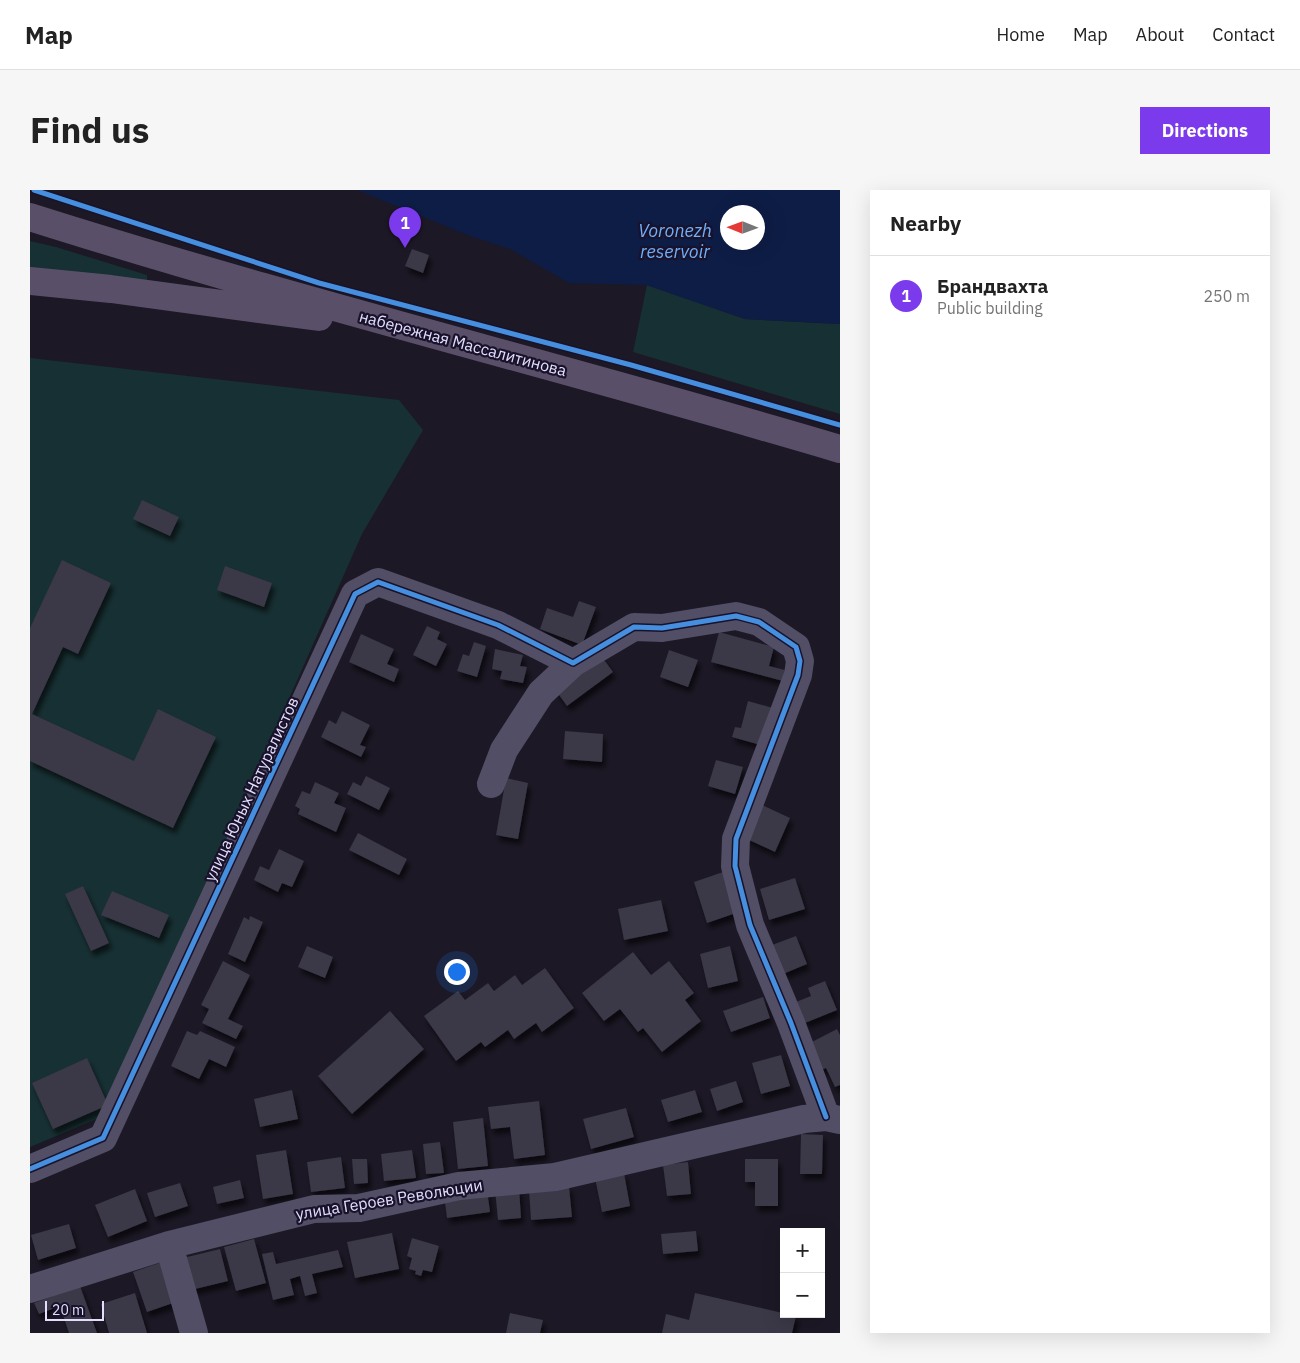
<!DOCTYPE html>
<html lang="en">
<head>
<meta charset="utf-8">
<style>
  :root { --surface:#fff; --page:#f6f6f6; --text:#222; --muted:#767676; --line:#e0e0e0; --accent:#7c3aed }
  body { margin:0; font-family:"IBM Plex Sans",sans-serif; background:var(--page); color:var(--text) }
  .controls { position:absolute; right:15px; bottom:15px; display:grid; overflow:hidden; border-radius:0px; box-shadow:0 5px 20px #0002 }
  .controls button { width:45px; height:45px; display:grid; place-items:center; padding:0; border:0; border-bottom:1px solid var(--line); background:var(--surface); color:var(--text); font:25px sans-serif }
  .compass { position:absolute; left:690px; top:15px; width:45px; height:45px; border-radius:50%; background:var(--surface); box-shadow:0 5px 20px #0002; rotate:271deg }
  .scale { position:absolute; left:15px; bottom:12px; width:59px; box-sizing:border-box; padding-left:5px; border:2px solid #e4defe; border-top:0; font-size:14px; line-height:18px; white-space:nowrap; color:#e4defe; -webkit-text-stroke:4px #19122b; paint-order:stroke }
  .you { position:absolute; left:426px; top:781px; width:18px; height:18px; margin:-12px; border:4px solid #fff; border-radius:50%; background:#1a73e8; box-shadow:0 0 0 8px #1a73e833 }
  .badge { display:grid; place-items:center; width:32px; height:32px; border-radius:50%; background:var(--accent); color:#fff; font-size:16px; font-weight:700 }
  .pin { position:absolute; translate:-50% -41px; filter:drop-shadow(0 1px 2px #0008) }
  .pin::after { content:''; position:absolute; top:26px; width:18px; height:15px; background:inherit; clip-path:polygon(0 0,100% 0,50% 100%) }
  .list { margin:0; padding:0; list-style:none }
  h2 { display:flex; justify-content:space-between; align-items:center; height:65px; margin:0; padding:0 20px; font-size:21px }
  h2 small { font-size:16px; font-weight:400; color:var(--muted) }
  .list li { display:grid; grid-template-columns:32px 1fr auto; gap:15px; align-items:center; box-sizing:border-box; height:80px; padding:0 20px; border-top:1px solid var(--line) }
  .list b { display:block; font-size:19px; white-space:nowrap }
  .list p { margin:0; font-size:16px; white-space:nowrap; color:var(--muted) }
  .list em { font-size:16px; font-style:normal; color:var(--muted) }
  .map { position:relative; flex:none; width:810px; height:1143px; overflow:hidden; border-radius:0px }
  header { display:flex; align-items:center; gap:30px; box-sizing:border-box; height:70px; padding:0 25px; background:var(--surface); border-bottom:1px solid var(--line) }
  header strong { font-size:24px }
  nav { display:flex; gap:28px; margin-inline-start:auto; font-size:18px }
  .intro { display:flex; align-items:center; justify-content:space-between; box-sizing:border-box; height:120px; padding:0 30px }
  h1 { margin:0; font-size:35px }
  .button { padding:12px 22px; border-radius:0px; background:var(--accent); color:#fff; font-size:18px; font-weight:700 }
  main { display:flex; gap:30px; padding:0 30px }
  aside { flex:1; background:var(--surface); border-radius:0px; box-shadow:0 5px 20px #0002 }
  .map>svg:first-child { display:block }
</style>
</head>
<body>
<header>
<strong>Map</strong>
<nav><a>Home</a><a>Map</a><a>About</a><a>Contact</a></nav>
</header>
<div class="intro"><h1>Find us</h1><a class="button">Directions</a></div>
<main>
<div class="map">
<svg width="810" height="1143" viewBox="0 0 810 1143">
  <defs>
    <filter id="shadow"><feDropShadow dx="3" dy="5.5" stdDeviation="2.5" flood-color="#0009"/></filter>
  </defs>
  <rect width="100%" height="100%" fill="#1c1825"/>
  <!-- green -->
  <path fill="#173033" d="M0 51 26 57 117 85V91L0 79Z
    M617 95 715 129 810 134V224L603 162Z
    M0 168 369 210 393 240 332 344 74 926 0 957Z"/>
  <!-- water -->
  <path fill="#0e1d46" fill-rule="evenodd" d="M327 0H810V134L715 129 616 95 539 93 480 59 440 46ZM698 22H728V52H698Z"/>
  <!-- building -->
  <path fill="#3b3746" filter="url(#shadow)" d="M382 59 399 65 393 83 375 76Z
    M112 310 149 327 140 346 103 329Z
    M32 370 81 393 48 464 33 457 2 524 104 571 128 519 186 547 143 638 0 571V438Z
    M195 376 242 393 234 417 187 400Z
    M549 411 566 417 552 455 510 439 517 418 543 427Z
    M397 436 410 442 407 449 417 454 406 476 383 465Z
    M689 442 744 457 739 476 755 480 753 491 681 472Z
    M331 444 364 459 357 474 369 479 364 492 319 472Z
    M444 452 456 456 447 487 427 481 433 464 439 466Z
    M465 459 493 465 490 476 497 477 493 493 470 489 472 481 462 479Z
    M639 460 668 470 658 497 630 487Z
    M569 463 583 482 537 516 524 498Z
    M718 511 743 518 734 556 702 547 705 537 711 538Z
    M312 521 340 535 330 555 336 557 331 567 291 547 299 530 306 534Z
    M535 541 573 544 572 572 533 569Z
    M686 570 713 577 705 604 678 596Z
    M336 586 360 598 349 620 317 604 323 592 331 596Z
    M476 588 498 593 488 649 466 645Z
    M285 592 309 603 304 613 316 618 306 642 268 624 270 619 265 616 272 601 280 604Z
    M730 614 760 628 745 662 715 648Z
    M328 643 377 669 369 685 319 660Z
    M249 659 274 671 262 697 252 693 248 702 224 690 230 676 239 680Z
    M696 681 709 722 677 733 664 692Z
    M765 688 775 719 739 730 730 699Z
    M53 696 79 753 61 761 35 704Z
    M82 701 139 725 129 748 71 725Z
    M631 710 638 741 594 750 588 719Z
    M220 726 233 732 215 772 198 764 214 727 219 730Z
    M766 746 777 774 753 784 742 755Z
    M277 756 303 767 295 788 268 777Z
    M700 756 708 791 678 798 670 764Z
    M603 762 621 785 639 771 664 803 655 810 671 831 632 862 613 838 608 842 590 819 574 831 552 803Z
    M193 771 220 785 198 829 213 836 206 849 172 833 179 819 171 815Z
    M515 778 544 818 512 842 506 833 484 849 478 840 455 857 451 852 426 871 394 826 428 801 435 810 458 793 464 801 485 785 492 795Z
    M795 791 807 820 775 833 766 812 781 806 778 798Z
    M733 807 740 828 701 842 693 821Z
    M360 821 394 859 322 924 288 886Z
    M807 839 810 845V895L805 897 796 878 791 880 778 854Z
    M157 841 167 845 170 841 205 857 196 877 179 869 169 889 141 876Z
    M751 865 760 896 731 904 722 873Z
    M57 868 78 915 23 939 2 893Z
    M706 891 713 912 687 921 680 899Z
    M262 900 268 929 230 937 224 909Z
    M665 900 672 922 638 932 631 910Z
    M509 911 515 965 484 969 480 937 461 939 458 917Z
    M596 918 604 947 561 959 553 929Z
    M453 928 458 976 428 979 423 932Z
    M771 944 793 945 792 984H770Z
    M410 952 414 983 396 984 393 954Z
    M256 960 263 1004 233 1009 226 965Z
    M382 960 386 988 354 991 351 964Z
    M311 967 315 998 281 1002 277 972Z
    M322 969H337L338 993 324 994Z
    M715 969H748V1016H725V992H715Z
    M658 972 661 1004 637 1006 633 975Z
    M594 983 600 1016 572 1022 565 988Z
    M210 990 214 1008 187 1014 183 997Z
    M150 993 158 1016 125 1027 117 1003Z
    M539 996 542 1027 501 1030 499 1000Z
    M489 997 491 1028 468 1030 465 999Z
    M105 999 117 1031 78 1047 65 1015Z
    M457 999 460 1022 417 1028 414 1005Z
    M39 1034 46 1058 8 1070 1 1045Z
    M666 1041 668 1061 633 1064 631 1044Z
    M362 1043 369 1079 325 1088 317 1052Z
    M382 1048 409 1056 402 1082 393 1080 391 1086 385 1084 386 1081 379 1079 382 1068 377 1066Z
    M224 1049 236 1093 206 1101 194 1057Z
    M190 1059 198 1091 161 1100 153 1068Z
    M308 1060 313 1077 282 1084 287 1103 275 1106 270 1086 260 1089 264 1105 243 1110 232 1064 243 1062 246 1074Z
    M132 1072 146 1112 117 1122 103 1082Z
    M50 1096 67 1143H39L30 1116 9 1124 4 1113Z
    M105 1103 117 1143H79L71 1114Z
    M665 1103 766 1126 762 1143H632L636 1124 659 1130Z
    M480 1123 513 1130 510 1143H476Z"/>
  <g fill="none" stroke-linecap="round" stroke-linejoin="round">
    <!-- path -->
    <path stroke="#4c5766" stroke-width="3" stroke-dasharray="2.5 4" stroke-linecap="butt" d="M4 0 108 34"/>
    <!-- minor -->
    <path stroke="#514e65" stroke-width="28" d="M461 594 474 560 511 503 543 473 604 437 632 438 706 426 729 432 766 457 770 471 768 485 706 649 705 676 720 735 761 833 796 927
      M0 979 73 948 325 404 348 392 468 435 543 473
      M139 1055 164 1143
      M0 1099 139 1055 284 1019 329 1018 429 996 525 987 774 929 796 927 810 930"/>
    <!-- major -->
    <path stroke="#5a4f69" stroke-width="28" d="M0 27C268 112 541 179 810 259
      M0 91 81 99 289 127"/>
    <defs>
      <path id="cycleway" d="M4 0 289 93 601 175 810 235
        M0 979 73 948 325 404 348 392 468 435 543 473 604 437 632 438 706 426 729 432 766 457 770 471 768 485 706 649 705 676 720 735 761 833 796 927"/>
    </defs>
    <!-- cycleway casing -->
    <use href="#cycleway" stroke="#19122b" stroke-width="8"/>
    <!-- cycleway -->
    <use href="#cycleway" stroke="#468fdf" stroke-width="5"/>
  </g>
  <g text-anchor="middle" stroke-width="4.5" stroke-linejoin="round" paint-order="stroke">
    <!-- street labels -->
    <g font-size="16" fill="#e4defe" stroke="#19122b">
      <text transform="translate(433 153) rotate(15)" y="6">набережная Массалитинова</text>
      <text transform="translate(221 599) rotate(-65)" y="6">улица Юных Натуралистов</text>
      <text transform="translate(359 1009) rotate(-9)" y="6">улица Героев Революции</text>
    </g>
    <!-- water labels -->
    <g font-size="18" font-style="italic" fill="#70affa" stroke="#19122b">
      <text x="645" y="47">Voronezh<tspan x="645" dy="21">reservoir</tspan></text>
    </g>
  </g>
</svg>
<div class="controls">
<button>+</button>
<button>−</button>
</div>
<svg class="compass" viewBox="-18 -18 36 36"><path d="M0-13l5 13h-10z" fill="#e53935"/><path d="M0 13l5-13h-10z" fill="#767676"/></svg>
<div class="scale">20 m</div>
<div class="you"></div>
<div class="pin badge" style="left:375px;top:58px">1</div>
</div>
<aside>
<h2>Nearby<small></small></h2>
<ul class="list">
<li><span class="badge">1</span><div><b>Брандвахта</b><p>Public building</p></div><em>250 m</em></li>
</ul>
</aside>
</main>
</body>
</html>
